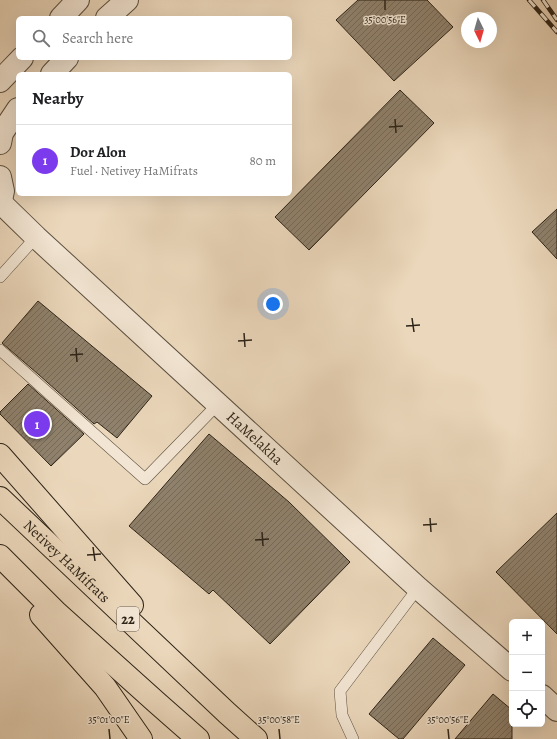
<!DOCTYPE html>
<html lang="en">
<head>
<meta charset="utf-8">
<style>
  :root { --surface:#fff; --page:#f6f6f6; --text:#202124; --muted:#757577; --line:#e0e0e0; --accent:#7c3aed }
  body { margin:0; font-family:Alegreya,serif; background:var(--page); color:var(--text) }
  .controls { position:absolute; right:12px; bottom:12px; display:grid; overflow:hidden; border-radius:6px; box-shadow:0 4px 16px #0002 }
  .controls button { width:36px; height:36px; display:grid; place-items:center; padding:0; border:0; border-bottom:1px solid var(--line); background:var(--surface); color:var(--text); font:20px sans-serif }
  .compass { position:absolute; left:461px; top:12px; width:36px; height:36px; border-radius:50%; background:var(--surface); box-shadow:0 4px 16px #0002; rotate:175deg }
  .you { position:absolute; left:273px; top:304px; width:14px; height:14px; margin:-10px; border:3px solid #fff; border-radius:50%; background:#1a73e8; box-shadow:0 0 0 6px #1a73e833 }
  .badge { display:grid; place-items:center; width:26px; height:26px; border-radius:50%; background:var(--accent); color:#fff; font-size:13px; font-weight:700 }
  .pin { position:absolute; translate:-50% -50%; border:2px solid #fff; box-shadow:0 1px 4px #0006 }
  .list { margin:0; padding:0; list-style:none }
  h2 { display:flex; justify-content:space-between; align-items:center; height:52px; margin:0; padding:0 16px; font-size:17px }
  h2 small { font-size:13px; font-weight:400; color:var(--muted) }
  .list li { display:grid; grid-template-columns:26px 1fr auto; gap:12px; align-items:center; box-sizing:border-box; height:72px; padding:0 16px; border-top:1px solid var(--line) }
  .list b { display:block; font-size:15px; white-space:nowrap }
  .list p { margin:0; font-size:13px; white-space:nowrap; color:var(--muted) }
  .list em { font-size:13px; font-style:normal; color:var(--muted) }
  .icon { flex:none; width:22px; height:22px; fill:none; stroke:currentColor; stroke-width:2; stroke-linecap:round; stroke-linejoin:round }
  .map { position:relative; flex:none; width:557px; height:739px; overflow:hidden }
  .search { position:absolute; background:var(--surface); box-shadow:0 4px 16px #0002; left:16px; top:16px; width:276px; height:44px; display:flex; align-items:center; gap:10px; box-sizing:border-box; padding:0 14px; border-radius:6px; color:var(--muted); font-size:15px }
  .panel { position:absolute; background:var(--surface); box-shadow:0 4px 16px #0002; left:16px; top:72px; width:276px; height:124px; border-radius:6px }
  .map>svg:first-child { display:block }
</style>
</head>
<body>
<div class="map">
<svg width="557" height="739" viewBox="0 0 557 739">
  <defs>
    <pattern id="building-hatch" width="6" height="6" patternUnits="userSpaceOnUse"><rect width="6" height="6" fill="#8f816c"/><path d="M-1 1l2-2M0 6l6-6M5 7l2-2" fill="none" stroke="#756958"/></pattern>
  </defs>
  <rect width="100%" height="100%" fill="#ebd7bb"/>
  <filter id="stains"><feTurbulence type="fractalNoise" baseFrequency=".005" numOctaves="4"/><feColorMatrix values="0 0 0 0 .2 0 0 0 0 .09 0 0 0 0 .02 0 0 0 .5 -.17"/></filter>
  <radialGradient id="worn" r=".72"><stop offset=".6" stop-color="#630" stop-opacity="0"/><stop offset="1" stop-color="#630" stop-opacity=".3"/></radialGradient>
  <!-- building -->
  <path fill="url(#building-hatch)" stroke="#2c2317" d="M358 0H427L453 27 394 81 336 20Z
    M400 90 434 123 309 250 275 217Z
    M557 209V259L532 232Z
    M38 301 152 396 117 438 97 422 94 424 38 374 2 343Z
    M28 384 84 434 51 466 0 414V412Z
    M209 434 289 502 350 562 270 644 213 590 209 594 129 526Z
    M557 513V634L496 572Z
    M433 638 465 665 403 739H399L369 714Z
    M493 694 512 710V739H455Z"/>
  <g fill="none" stroke-linecap="round" stroke-linejoin="round">
    <defs>
      <path id="lane" d="M0 277 36 237
        M0 350 145 479 218 404
        M353 739 342 715 340 691 418 588"/>
      <g id="street">
        <path d="M61 18 78 0"/>
        <path d="M107 18 127 0"/>
        <path d="M52 74 67 58"/>
        <path d="M0 81 22 58"/>
        <path d="M0 143 2 133 18 109"/>
        <path d="M0 177 3 191 0 205"/>
        <path id="s1" d="M1 203 36 237 418 588 512 670"/>
        <path d="M542 696 557 710"/>
      </g>
      <g id="highway">
        <path d="M0 455 132 605"/>
        <path id="s2" d="M0 498 227 713 256 739"/>
        <path d="M0 556 57 613 156 702 198 739"/>
        <path d="M41 615 105 687 141 739"/>
      </g>
    </defs>
    <!-- lane casing -->
    <use href="#lane" stroke="#5c5040" stroke-width="12"/>
    <!-- street casing -->
    <use href="#street" stroke="#5c5040" stroke-width="24"/>
    <!-- highway casing -->
    <use href="#highway" stroke="#2c2317" stroke-width="24"/>
    <!-- lane -->
    <use href="#lane" stroke="#f2e5d3" stroke-width="11"/>
    <!-- street -->
    <use href="#street" stroke="#f2e5d3" stroke-width="22"/>
    <!-- highway -->
    <use href="#highway" stroke="#ebd7bb" stroke-width="22"/>
    <defs>
      <path id="rail" d="M529 0 557 32
        M543 0 557 20"/>
    </defs>
    <!-- rail casing -->
    <use href="#rail" stroke="#2c2317" stroke-width="4.5"/>
    <!-- rail -->
    <use href="#rail" stroke="#f2e5d3" stroke-width="3" stroke-dasharray="9" stroke-linecap="butt"/>
  </g>
  <!-- ticks -->
  <path fill="none" stroke="#2c2317" stroke-width="1.5" d="M385 0V10M395 119 396 133M389 127 403 126M412 318 414 332M406 326 420 325M244 333 245 347M238 341 252 340M76 348 77 362M70 355 83 354M430 518 431 532M423 525 437 524M262 532 263 546M255 540 269 539M93 547 95 561M87 555 101 554M109 729 110 739M279 729 280 739M448 729 449 739"/>
  <g text-anchor="middle" stroke-width="3" stroke-linejoin="round" paint-order="stroke">
    <!-- shield labels -->
    <rect fill="#f2e5d3" stroke="#675d4f" stroke-width="1" x="117" y="607" width="22" height="24" rx="3"/>
    <g font-size="14" font-weight="bold" fill="#2c2317">
      <text x="128" y="624">22</text>
    </g>
    <!-- street labels -->
    <g font-size="15" fill="#2c2317" stroke="#f2e5d3">
      <text dy="5" stroke="none"><textPath href="#s1" startOffset="346">HaMelakha</textPath></text>
      <text dy="5" stroke="none"><textPath href="#s2" startOffset="92">Netivey HaMifrats</textPath></text>
    </g>
  </g>
  <g font-size="10" text-anchor="middle" fill="#2c2317" stroke="#f2e5d3" stroke-width="3" stroke-linejoin="round" paint-order="stroke">
    <text x="385" y="23">35°00'56"E</text>
    <text x="109" y="723">35°01'00"E</text>
    <text x="279" y="723">35°00'58"E</text>
    <text x="448" y="723">35°00'56"E</text>
  </g>
  <rect width="100%" height="100%" filter="url(#stains)"/>
  <rect width="100%" height="100%" fill="url(#worn)"/>
</svg>
<div class="controls">
<button>+</button>
<button>−</button>
<button><svg class="icon" aria-label="locate" viewBox="0 0 24 24"><circle cx="12" cy="12" r="6"/><path d="M12 2v4M12 18v4M2 12h4M18 12h4"/></svg></button>
</div>
<svg class="compass" viewBox="-18 -18 36 36"><path d="M0-13l5 13h-10z" fill="#e53935"/><path d="M0 13l5-13h-10z" fill="#757577"/></svg>
<div class="you"></div>
<div class="pin badge" style="left:37px;top:424px">1</div>
<div class="search"><svg class="icon" aria-label="search" viewBox="0 0 24 24"><circle cx="10" cy="10" r="6"/><path d="M15 15l6 6"/></svg>Search here</div>
<section class="panel">
<h2>Nearby<small></small></h2>
<ul class="list">
<li><span class="badge">1</span><div><b>Dor Alon</b><p>Fuel · Netivey HaMifrats</p></div><em>80 m</em></li>
</ul>
</section>
</div>
</body>
</html>
